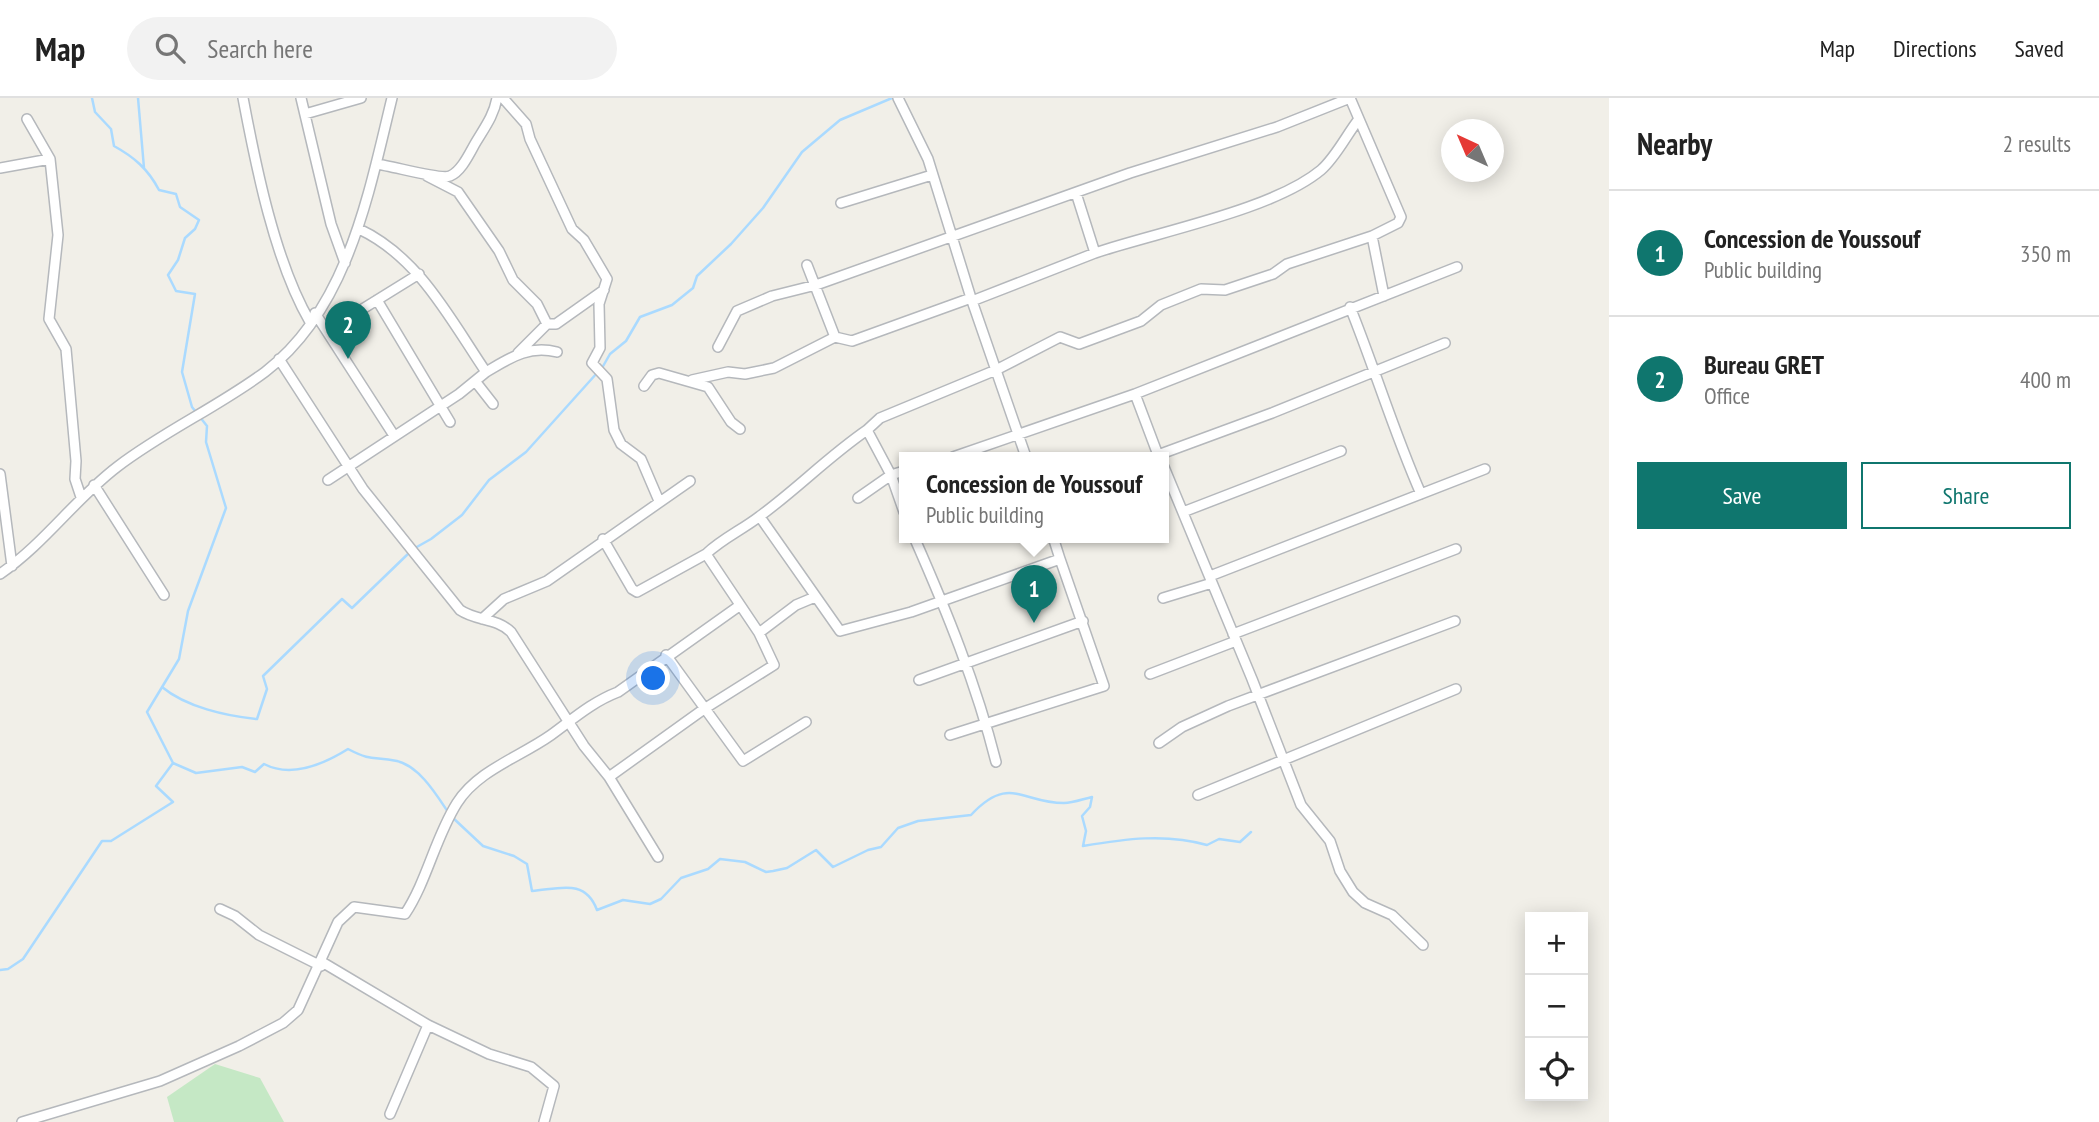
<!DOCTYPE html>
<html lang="en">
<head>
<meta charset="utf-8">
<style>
  :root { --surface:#fff; --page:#f2f2f2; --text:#222; --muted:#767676; --line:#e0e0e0; --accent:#0f766e }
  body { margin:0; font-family:"PT Sans Narrow",sans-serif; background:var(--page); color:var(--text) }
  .controls { position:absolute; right:21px; bottom:21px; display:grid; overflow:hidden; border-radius:0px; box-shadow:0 4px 18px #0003 }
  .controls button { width:63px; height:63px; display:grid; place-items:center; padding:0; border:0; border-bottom:2px solid var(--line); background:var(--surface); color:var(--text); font:35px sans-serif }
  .compass { position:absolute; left:1441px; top:21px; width:63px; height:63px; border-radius:50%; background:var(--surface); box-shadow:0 4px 18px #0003; rotate:316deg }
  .you { position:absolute; left:654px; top:581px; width:24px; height:24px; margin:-18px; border:5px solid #fff; border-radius:50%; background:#1a73e8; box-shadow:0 0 0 10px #1a73e833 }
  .badge { display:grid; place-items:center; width:46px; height:46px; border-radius:50%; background:var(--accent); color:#fff; font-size:23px; font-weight:700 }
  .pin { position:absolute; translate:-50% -58px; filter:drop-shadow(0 2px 4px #0008) }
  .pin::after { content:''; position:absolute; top:37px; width:24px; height:21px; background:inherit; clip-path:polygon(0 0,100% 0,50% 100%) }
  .popup { position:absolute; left:899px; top:354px; width:270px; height:91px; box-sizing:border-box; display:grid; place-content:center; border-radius:0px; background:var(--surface); filter:drop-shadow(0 2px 5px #0005); font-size:23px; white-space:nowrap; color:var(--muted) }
  .popup b { font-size:26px; color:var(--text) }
  .popup::after { content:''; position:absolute; left:50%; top:100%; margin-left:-14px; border:14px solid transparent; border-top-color:var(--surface) }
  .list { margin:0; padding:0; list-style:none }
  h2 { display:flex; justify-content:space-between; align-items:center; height:91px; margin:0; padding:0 28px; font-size:30px }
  h2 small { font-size:23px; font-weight:400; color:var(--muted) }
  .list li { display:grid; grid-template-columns:46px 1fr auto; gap:21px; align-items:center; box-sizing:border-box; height:126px; padding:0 28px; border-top:2px solid var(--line) }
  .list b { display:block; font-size:26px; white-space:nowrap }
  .list p { margin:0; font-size:23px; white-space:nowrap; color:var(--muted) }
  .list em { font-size:23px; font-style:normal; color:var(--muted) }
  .actions { display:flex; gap:14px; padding:21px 28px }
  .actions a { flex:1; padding:16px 0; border:2px solid var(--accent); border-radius:0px; text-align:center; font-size:24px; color:var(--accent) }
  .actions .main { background:var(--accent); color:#fff }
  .icon { flex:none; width:38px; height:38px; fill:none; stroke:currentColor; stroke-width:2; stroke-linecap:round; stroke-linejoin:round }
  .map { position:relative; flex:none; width:1609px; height:1024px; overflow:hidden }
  header { display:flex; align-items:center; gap:42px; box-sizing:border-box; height:98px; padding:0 35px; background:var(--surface); border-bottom:2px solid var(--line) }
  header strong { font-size:33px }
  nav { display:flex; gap:38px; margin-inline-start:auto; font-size:24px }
  .search { width:490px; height:63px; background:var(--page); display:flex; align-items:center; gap:18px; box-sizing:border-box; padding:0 24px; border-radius:38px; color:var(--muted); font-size:26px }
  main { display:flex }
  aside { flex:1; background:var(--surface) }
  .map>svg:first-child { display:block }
</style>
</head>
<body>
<header>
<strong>Map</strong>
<div class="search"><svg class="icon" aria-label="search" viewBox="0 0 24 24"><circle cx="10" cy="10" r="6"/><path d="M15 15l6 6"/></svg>Search here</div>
<nav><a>Map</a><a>Directions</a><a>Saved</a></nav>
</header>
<main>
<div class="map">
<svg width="1609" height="1024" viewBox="0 0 1609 1024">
  <rect width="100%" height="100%" fill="#f1efe8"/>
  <!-- green -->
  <path fill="#c5e8c5" d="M215 966 260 980 284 1024H174L167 999Z"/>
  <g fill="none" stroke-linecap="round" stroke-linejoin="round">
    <!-- stream -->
    <path stroke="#aadaff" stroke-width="2.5" d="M138 0 144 70
      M602 270 610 256 626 243 640 219 672 207 693 190 697 178 731 146 763 110 802 54 840 22 892 0
      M415 450 431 441 462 417 489 382 526 354 597 275
      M162 589C186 609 226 618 257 621L267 591 263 578 342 501 352 510 410 454
      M173 665 196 675 242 669 255 674 264 666C291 680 324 666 348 651 373 664 373 658 397 663 419 668 436 696 448 714
      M452 719 483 748 514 758 527 766 532 793C559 791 585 780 597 812L623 802 650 806 661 801 681 780 708 771 720 761 745 764 766 774 773 773 787 770 816 752 833 769 868 752 881 749 898 730 918 723 971 717C1009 676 1022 705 1064 705 1073 705 1083 701 1092 699L1090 709 1082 718 1086 733 1083 748C1124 741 1166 735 1207 747L1219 741 1240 744 1251 734
      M0 872 8 871 23 861 102 743H111L173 704 156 688 173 665 147 614 179 561 188 513 226 410 206 344 207 328 192 309 182 274 195 196 176 193 168 177 178 162 185 140 195 131 199 122 180 109 176 96 159 92C148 71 134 59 114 48L111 31 95 14 92 0"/>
    <defs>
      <path id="minor" d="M243 0C256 69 275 164 310 224
        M301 0 331 126 345 165
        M503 0 526 26 530 41 572 131 584 142 607 181 599 206 600 250 592 265 607 281 614 332 621 346 641 361 659 403
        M898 0 928 61 971 200 1026 359
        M1350 0 1401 119 1398 125 1372 138 1384 198
        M305 16 361 0
        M27 21 50 61 58 137 49 221 66 251 76 363 75 381 81 399
        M376 66C393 68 440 82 450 78 462 73 470 54 476 44 485 29 494 17 497 0
        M0 70 50 61
        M427 78 458 94 499 153 513 182 537 206 547 226 518 255
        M841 105 932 77
        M1095 155C1157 134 1273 112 1321 72 1336 59 1347 36 1359 21
        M807 167 835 239 852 243 971 200
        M377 202 450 324
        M972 203 1095 155 1076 95
        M1350 209C1375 271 1394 335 1421 396
        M315 215 393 336
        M547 226H556L604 192
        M327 233 419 176
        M718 249 737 213 772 198 816 187 1130 75 1277 29 1350 0
        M279 261 363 391 460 512C476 523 497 520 511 534L584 648 609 679 658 759
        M486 274C510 260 528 247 557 254
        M692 282 728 274 745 276 774 270 835 239
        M475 283 493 306
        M644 288 652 277 659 275 708 289 731 324 740 331
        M1135 296 1158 357 1272 315 1445 245
        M867 332 880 320 996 272 1060 239 1079 246 1141 223 1161 207 1201 191 1225 192 1273 176 1287 166 1372 138
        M953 359 1135 296 1457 169
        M1164 369 1252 581 1301 707 1330 743 1340 773 1353 794 1365 805 1392 817 1423 847
        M0 376 12 468
        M328 382 459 296 486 274C450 221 419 159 359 131
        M94 387 164 497
        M858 400 891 377 904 373
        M1183 414 1341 353
        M760 419 840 533 911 514 1060 461 1053 439
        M914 439C947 514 976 585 996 664
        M603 441 632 491 637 494 706 456
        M0 476C44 446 75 401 117 369 164 333 218 309 265 274 348 211 369 94 392 0
        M1210 478 1485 371
        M1163 500 1212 485
        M482 521 504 501 547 483 690 383
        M759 535 796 507 815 499
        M1233 536 1456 451
        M666 557 743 663 806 624
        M1150 576 1236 543
        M919 582 1083 523
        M950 637 1104 588 1060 461
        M1159 645 1182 629 1228 608 1455 523
        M609 679 704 611 774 567 759 535 706 456C723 440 742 432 760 418 797 391 829 358 867 332L891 377 904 414
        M1198 697 1456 591
        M220 811 235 818 259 837 321 868
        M322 864 428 927 489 956 531 969 554 988 544 1024
        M390 1016 428 927
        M22 1024 160 983 239 948 283 925 298 912 338 824 354 809 405 816C427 783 435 740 457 705 478 672 520 659 551 637 573 621 592 604 618 594L739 508"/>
    </defs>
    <!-- minor casing -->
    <use href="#minor" stroke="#b5b8bc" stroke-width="12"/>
    <!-- minor -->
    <use href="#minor" stroke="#fff" stroke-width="9"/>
  </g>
</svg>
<div class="controls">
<button>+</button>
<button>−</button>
<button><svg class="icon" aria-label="locate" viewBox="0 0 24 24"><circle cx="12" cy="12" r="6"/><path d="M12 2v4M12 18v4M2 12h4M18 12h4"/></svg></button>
</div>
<svg class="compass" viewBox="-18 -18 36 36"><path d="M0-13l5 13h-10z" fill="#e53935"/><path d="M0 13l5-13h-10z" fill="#767676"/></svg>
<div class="you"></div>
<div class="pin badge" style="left:1034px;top:525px">1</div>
<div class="popup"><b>Concession de Youssouf</b>Public building</div>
<div class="pin badge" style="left:348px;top:261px">2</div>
</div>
<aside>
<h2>Nearby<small>2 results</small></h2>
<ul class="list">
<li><span class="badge">1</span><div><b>Concession de Youssouf</b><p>Public building</p></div><em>350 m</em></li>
<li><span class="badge">2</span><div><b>Bureau GRET</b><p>Office</p></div><em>400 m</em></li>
</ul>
<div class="actions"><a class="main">Save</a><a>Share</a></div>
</aside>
</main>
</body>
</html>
